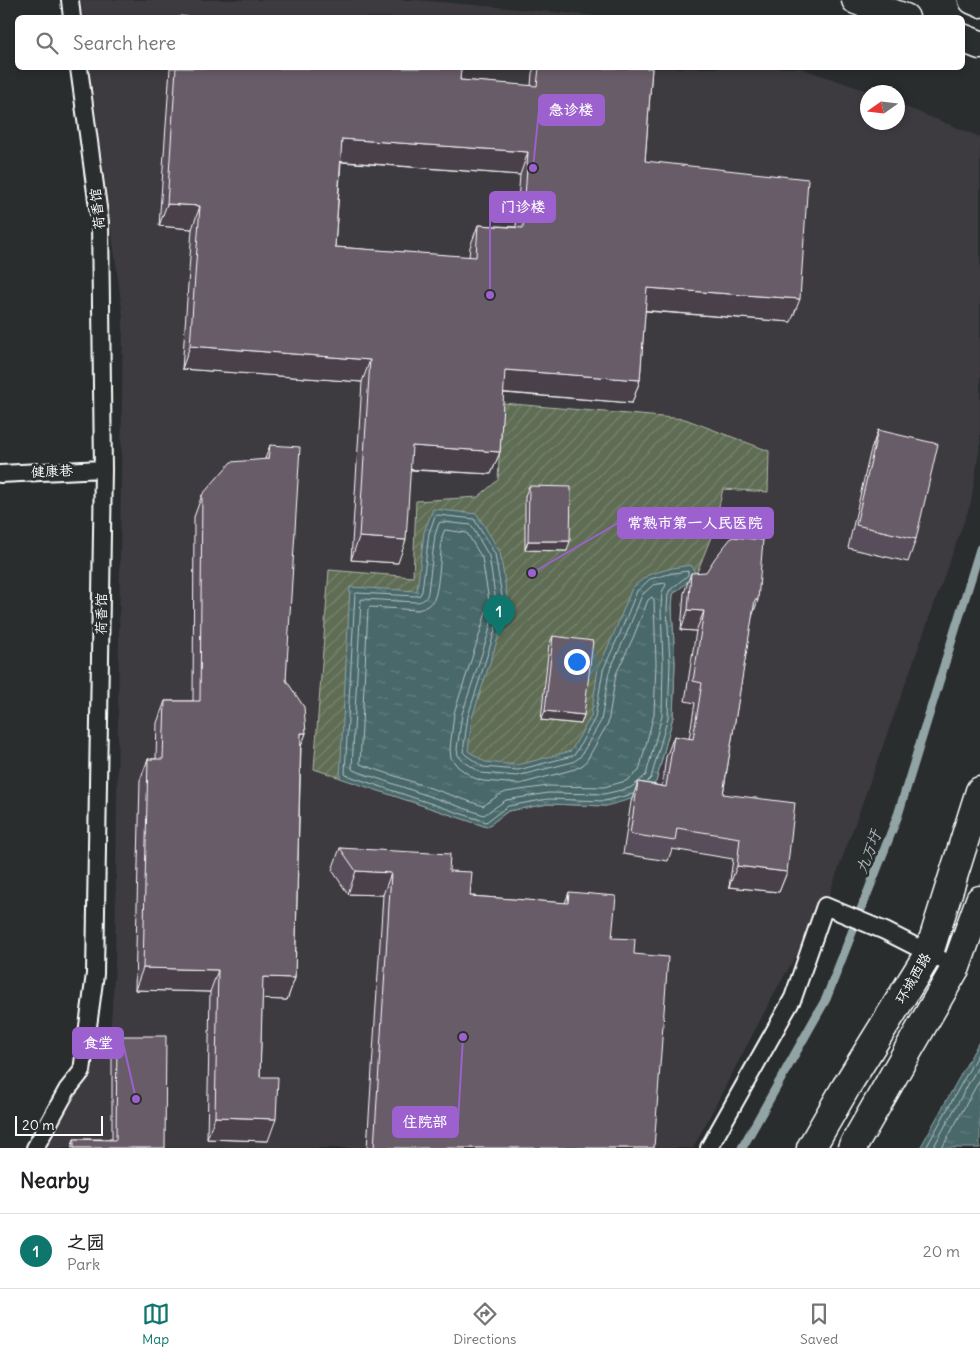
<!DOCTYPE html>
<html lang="en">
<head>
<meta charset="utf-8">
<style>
  :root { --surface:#fff; --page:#f2f2f2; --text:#202124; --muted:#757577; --line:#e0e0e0; --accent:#0f766e }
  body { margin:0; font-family:Delius,"LXGW WenKai TC",sans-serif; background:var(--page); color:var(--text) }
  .compass { position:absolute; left:860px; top:85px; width:45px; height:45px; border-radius:50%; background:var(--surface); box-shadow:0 2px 8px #0003; rotate:256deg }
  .scale { position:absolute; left:15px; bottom:12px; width:88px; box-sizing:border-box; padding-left:5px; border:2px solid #fff; border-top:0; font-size:14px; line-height:18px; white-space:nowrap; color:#fff; -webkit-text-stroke:4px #2a2d2e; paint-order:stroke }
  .you { position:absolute; left:576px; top:661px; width:18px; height:18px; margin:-12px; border:4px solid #fff; border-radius:50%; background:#1a73e8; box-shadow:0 0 0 8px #1a73e833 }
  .badge { display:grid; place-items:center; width:32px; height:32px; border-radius:50%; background:var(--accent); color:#fff; font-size:16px; font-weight:700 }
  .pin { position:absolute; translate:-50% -41px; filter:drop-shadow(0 1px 2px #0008) }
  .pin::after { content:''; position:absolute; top:26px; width:18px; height:15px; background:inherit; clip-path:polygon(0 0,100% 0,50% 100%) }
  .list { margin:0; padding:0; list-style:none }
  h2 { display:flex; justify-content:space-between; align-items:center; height:65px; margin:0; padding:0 20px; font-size:21px }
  h2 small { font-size:16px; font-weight:400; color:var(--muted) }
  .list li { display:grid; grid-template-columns:32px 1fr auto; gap:15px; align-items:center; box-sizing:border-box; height:75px; padding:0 20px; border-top:1px solid var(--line) }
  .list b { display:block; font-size:19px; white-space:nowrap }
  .list p { margin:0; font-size:16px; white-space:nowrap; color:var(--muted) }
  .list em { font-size:16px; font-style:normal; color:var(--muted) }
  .icon { flex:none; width:28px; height:28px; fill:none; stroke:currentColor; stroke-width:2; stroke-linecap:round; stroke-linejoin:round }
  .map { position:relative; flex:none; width:980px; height:1148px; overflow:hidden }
  .search { position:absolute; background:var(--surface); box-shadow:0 2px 8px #0003; left:15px; right:15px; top:15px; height:55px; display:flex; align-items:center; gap:12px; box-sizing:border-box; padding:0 18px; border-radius:8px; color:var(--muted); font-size:19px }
  .sheet { height:140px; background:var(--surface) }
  nav { display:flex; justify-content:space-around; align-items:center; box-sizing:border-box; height:70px; border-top:1px solid var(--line); background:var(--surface); font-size:14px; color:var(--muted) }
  nav a { display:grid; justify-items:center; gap:2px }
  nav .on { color:var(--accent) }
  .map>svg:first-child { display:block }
</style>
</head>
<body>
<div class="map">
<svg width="980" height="1148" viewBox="0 0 980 1148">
  <defs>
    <pattern id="garden-furrows" width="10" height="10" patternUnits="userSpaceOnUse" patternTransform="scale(1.25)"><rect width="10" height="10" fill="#606d55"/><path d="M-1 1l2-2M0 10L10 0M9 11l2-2" fill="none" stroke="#78836e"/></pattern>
    <pattern id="water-ripples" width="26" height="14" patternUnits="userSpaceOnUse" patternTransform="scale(1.25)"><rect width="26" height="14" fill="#4a686b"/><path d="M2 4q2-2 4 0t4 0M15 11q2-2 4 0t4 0" fill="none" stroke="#657f81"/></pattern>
  </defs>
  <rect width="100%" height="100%" fill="#2a2d2e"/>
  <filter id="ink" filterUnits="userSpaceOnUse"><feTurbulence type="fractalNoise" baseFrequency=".02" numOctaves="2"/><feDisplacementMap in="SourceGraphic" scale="10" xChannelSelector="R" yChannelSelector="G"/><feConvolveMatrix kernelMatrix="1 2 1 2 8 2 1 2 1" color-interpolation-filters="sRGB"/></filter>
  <g filter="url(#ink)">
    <!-- built -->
    <path fill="#3d3b40" d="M81 0H416L608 17 83 18Z
      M90 68H800L870 92H868V122H898V104L980 137V445L971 502 825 906 776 990 693 1148H45L110 1036 115 965 123 317Z"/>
    <!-- garden -->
    <path fill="url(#garden-furrows)" stroke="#b0b6aa" d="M502 403 685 419 769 451 768 492 723 489 713 532 696 575 673 594 672 608 675 663 673 717 656 782 606 806 548 804 508 811 487 827 314 769 329 570 413 577 416 501 478 497 498 480Z"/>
    <!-- water -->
    <path fill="url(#water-ripples)" stroke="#92a4a6" d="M433 509 477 514 500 552 508 602 498 638 472 718 468 751 485 762 518 765 571 751 591 716 598 669 615 631 632 588 648 575 672 568 691 565 696 575 673 594 672 608 675 663 673 717 656 782 635 798 606 806 548 804 508 811 487 827 340 778 350 587 417 591 424 532Z
      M980 1040V1148H920Z"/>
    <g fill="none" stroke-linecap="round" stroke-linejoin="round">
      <!-- shore -->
      <path stroke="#b7c3c4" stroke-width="1" d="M445 530 467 533 482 558 489 601 480 633 454 713 450 749 451 758 458 767 474 778 483 781 520 784 575 769 583 765 587 760 608 723 616 674 633 638 648 600 652 597 654 600 656 664 654 714 639 771 626 781 604 787 548 786 506 792 499 795 483 806 360 764 368 609 370 607 418 610C425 608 430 605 434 599 439 589 441 550 442 537Z
        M637 783 630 788 604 794 548 793 506 800 484 815 353 770 352 768 361 600 363 599 416 602C423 602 427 598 428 592L435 535 439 523 442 522 471 525 489 556 496 602 488 635 462 714 457 749 458 755 462 760 481 773 517 776 573 762 580 757 601 721 609 672 626 635 642 595 653 585 665 583 666 585 662 592 661 608 663 663 662 716 646 775 639 781
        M633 794 605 801 548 799 508 806 486 822 346 775 345 773 355 594 357 593 416 596 420 595 422 591 429 533 435 516 438 515 474 519 495 554 503 602 493 637 468 716 463 752 466 755 483 767 518 770 572 756 575 754 595 718 603 670 620 633 637 591 650 579 673 573 688 571V575L670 590 668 594 667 608 670 663 668 717 651 778 647 782
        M926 1148 980 1050
        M933 1148 980 1063
        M942 1148 980 1079"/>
      <!-- stream -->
      <path stroke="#92a4a6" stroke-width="9" d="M742 1148 826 999 898 815 980 549"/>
      <defs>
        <path id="lane" d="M70 0 72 18
          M0 474 103 469
          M35 1148 67 1090 82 1071 95 974 103 469 100 222 79 68
          M709 1148 793 998 825 906 885 931 956 967"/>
        <path id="secondary" d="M811 1148 846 1087 929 953 980 791
          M852 1148 956 967 980 900"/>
        <path id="primary" d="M856 0 905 18
          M973 0 980 3
          M962 38 980 45"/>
      </defs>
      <!-- lane casing -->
      <use href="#lane" stroke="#fff" stroke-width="20"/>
      <!-- secondary casing -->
      <use href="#secondary" stroke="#fff" stroke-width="31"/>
      <!-- primary casing -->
      <use href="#primary" stroke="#fff" stroke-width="31"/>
      <!-- lane -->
      <use href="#lane" stroke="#2a2d2e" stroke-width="16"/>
      <!-- secondary -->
      <use href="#secondary" stroke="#2a2d2e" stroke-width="28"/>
      <!-- primary -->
      <use href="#primary" stroke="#2a2d2e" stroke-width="28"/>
    </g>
    <!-- wall -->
    <path fill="#594e5a" stroke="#fff" fill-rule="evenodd" d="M170 68H461L460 80 531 86 532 73 534 68H652L645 161 791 322 645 311 640 380 632 403 503 393 500 452 491 474 410 470 398 563 351 560 362 382 182 369 192 229 159 226ZM341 162 520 175 516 227 478 225 470 247 469 257 335 247Z
      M878 430 916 539 908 562 848 548 870 453Z
      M270 445 286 680 306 733 301 746 295 978 287 1000 262 999 260 1077 268 1141 207 1139 210 992 135 990 140 780 148 759H156L157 723 165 701H193L194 517 202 495 265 459Z
      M529 486 567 551 525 550V496Z
      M691 573 752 615 723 794 787 872 779 892 729 887 733 859 672 849 668 861 623 854 631 802 638 782 662 786 666 757 674 736 689 739 695 703 685 701 696 631 681 630 684 593Z
      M553 636 584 715 581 724 541 720 549 645Z
      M340 848 449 871 470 896 565 903 569 892 612 938 634 954 654 1148H367L383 895 348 894 332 870Z
      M117 1036 165 1148H71L74 1139H112V1049Z"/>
    <!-- shaded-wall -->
    <path fill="#49404a" stroke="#fff" d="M342 139 528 152 520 175 334 161Z
      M167 204 200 206 192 229 159 226Z
      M647 288 800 299 791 322 639 310Z
      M190 346 370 360 362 382 182 369Z
      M505 370 640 380 632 403 496 392Z
      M412 446 500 452 491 474 404 469Z
      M359 537 406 540 398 563 351 560Z
      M528 541H570L567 551 525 550Z
      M755 600H758L751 620Z
      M688 610 704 611 696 631 681 630Z
      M545 711 584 715 581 724 541 720Z
      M301 733H306L298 755Z
      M737 866 787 872 779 892 729 887Z
      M356 871 391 873 383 895 348 894Z
      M143 968 218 970 210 992 135 990Z
      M263 977 295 978 287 1000 255 999Z
      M215 1117 276 1119 268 1141 207 1139Z"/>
    <!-- building -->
    <path fill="#685b69" stroke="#fff" fill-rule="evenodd" d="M180 16 200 18H180Z
      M176 68H461L460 80 537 86 539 68H652L645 161 808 179 800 299 647 288 640 380 505 370 500 452 412 446 406 540 359 537 370 360 190 346 200 206 167 204ZM342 139 528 152 523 228 478 225 476 257 335 247Z
      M878 430 938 444 916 539 856 525Z
      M270 445 300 447 286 680 304 707 306 733H301L295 978 263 977 260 1077H278L276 1119 215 1117 218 970 143 968 148 759H163L165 701H200L202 495 231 462 268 459Z
      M529 486 571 487 570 541H528Z
      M732 537 763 540 758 600H755L723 794 795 803 787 872 737 866 740 838 677 828 675 841 630 834 638 782 666 787 674 736 693 739 702 683 693 681 704 611 688 610 691 573 706 572 715 558Z
      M553 636 593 641 584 715 545 711Z
      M340 848 450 854 449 871 472 872 470 896 568 903 569 892 616 896 612 938 635 939 634 954 668 957 654 1148H374L391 873 356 871Z
      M117 1036H166L165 1148H74V1139L116 1140Z"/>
  </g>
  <g text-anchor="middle" stroke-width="5" stroke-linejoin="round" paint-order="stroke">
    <!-- street labels -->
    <g font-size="14" fill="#fff" stroke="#2a2d2e">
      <text transform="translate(97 209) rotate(-96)" y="5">荷香馆</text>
      <text transform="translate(52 471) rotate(-3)" y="5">健康巷</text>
      <text transform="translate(101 614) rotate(-89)" y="5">荷香馆</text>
      <text transform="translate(913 978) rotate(-60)" y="5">环城西路</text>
    </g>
    <!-- water labels -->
    <g font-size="15" font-style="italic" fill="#aebbbc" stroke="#2a2d2e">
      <text transform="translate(869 852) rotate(-69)" y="5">九万圩</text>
    </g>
  </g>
  <!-- callouts -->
  <path fill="none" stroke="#9c61cf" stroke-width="2" d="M533 168L539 110M490 295L490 207M532 573L618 523M136 1099L123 1043M463 1037L458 1122"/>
  <g fill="#9c61cf" stroke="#2a2d2e" stroke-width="2">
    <circle cx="533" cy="168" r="5"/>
    <circle cx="490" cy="295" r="5"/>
    <circle cx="532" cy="573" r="5"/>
    <circle cx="136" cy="1099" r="5"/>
    <circle cx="463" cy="1037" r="5"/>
  </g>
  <g fill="#9c61cf" stroke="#9c61cf" stroke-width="2">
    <rect x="539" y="95" width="65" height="30" rx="5"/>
    <rect x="490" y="192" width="65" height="30" rx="5"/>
    <rect x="618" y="508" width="155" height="30" rx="5"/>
    <rect x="73" y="1028" width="50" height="30" rx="5"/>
    <rect x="393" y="1107" width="65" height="30" rx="5"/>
  </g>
  <g font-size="15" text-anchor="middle" font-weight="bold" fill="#fff">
    <text x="571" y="115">急诊楼</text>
    <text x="523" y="212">门诊楼</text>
    <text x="695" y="528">常熟市第一人民医院</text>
    <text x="98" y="1048">食堂</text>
    <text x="425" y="1127">住院部</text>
  </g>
</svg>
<svg class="compass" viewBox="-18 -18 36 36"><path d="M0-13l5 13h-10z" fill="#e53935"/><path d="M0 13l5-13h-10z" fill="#757577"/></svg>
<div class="scale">20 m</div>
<div class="you"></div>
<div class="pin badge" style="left:499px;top:636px">1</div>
<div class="search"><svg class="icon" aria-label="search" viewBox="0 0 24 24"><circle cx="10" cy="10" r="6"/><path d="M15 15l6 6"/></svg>Search here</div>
</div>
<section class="sheet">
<h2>Nearby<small></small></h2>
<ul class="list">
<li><span class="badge">1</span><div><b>之园</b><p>Park</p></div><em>20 m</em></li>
</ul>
</section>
<nav>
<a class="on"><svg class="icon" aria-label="map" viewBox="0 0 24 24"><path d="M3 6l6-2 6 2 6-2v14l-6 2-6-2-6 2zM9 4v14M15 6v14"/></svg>Map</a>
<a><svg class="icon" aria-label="directions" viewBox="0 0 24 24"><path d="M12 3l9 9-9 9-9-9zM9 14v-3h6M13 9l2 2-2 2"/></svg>Directions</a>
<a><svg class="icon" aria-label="saved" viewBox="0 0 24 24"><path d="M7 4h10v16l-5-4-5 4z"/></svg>Saved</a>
</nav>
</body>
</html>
